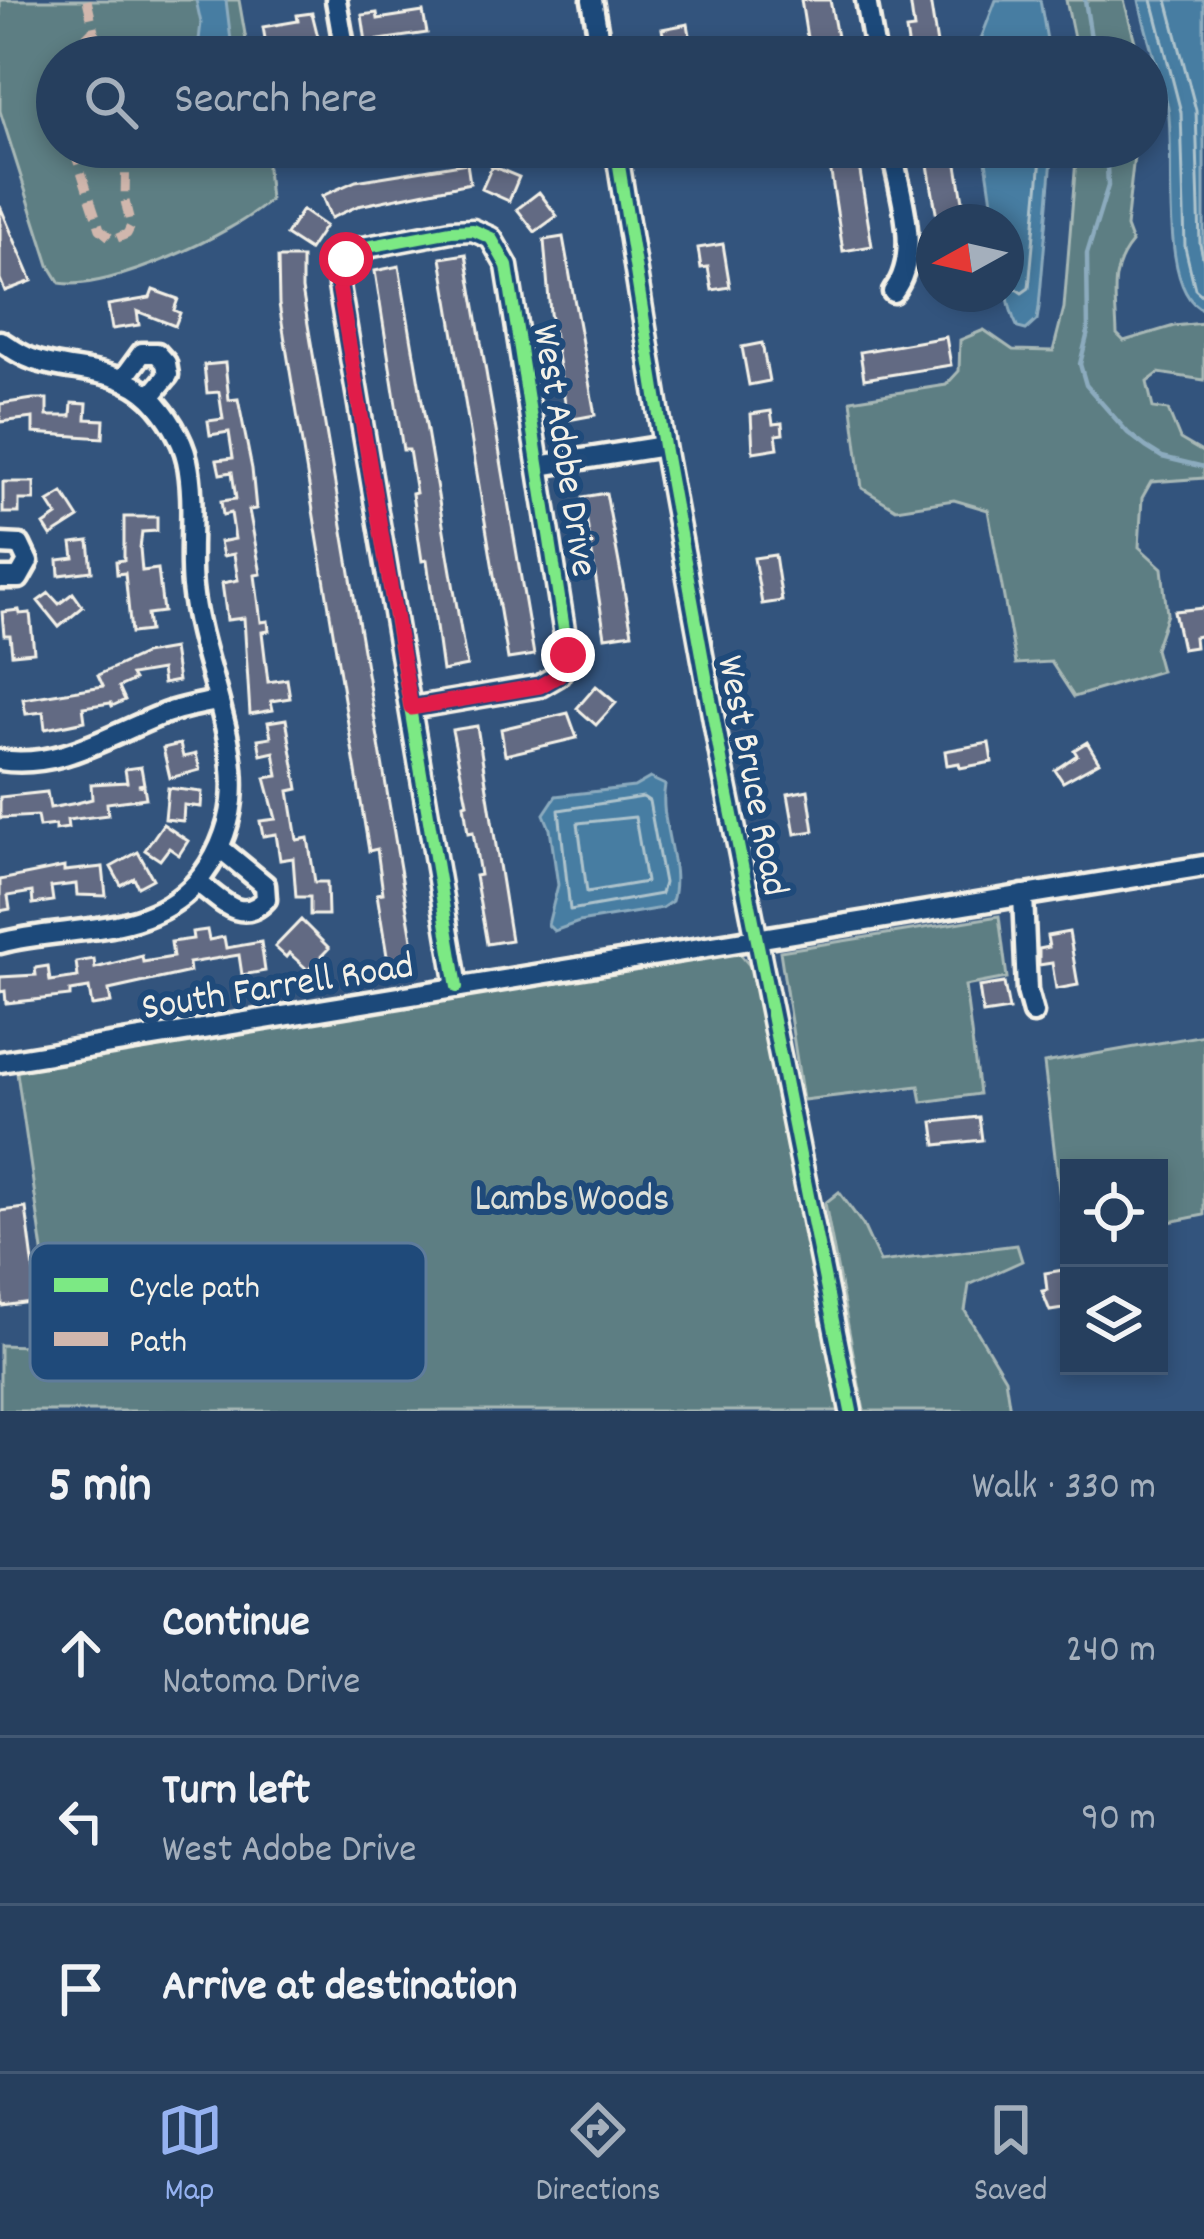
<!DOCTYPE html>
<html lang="en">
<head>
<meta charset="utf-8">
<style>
  :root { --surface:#263f5e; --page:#2e4664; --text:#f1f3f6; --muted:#a4afbc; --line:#425873; --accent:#95b2f1 }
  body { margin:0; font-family:Dekko,sans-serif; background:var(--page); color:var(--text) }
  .controls { position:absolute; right:36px; bottom:36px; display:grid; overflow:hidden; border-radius:0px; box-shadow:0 6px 18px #0003 }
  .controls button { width:108px; height:108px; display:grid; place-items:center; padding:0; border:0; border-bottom:3px solid var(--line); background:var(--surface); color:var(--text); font:60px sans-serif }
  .compass { position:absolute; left:916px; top:204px; width:108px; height:108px; border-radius:50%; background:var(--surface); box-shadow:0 6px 18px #0003; rotate:262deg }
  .stop { position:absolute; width:36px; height:36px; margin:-27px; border:9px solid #e11d48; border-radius:50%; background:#fff }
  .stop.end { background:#e11d48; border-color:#fff; box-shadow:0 3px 12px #0008 }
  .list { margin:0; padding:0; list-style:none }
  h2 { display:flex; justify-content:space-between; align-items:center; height:156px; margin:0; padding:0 48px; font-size:51px }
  h2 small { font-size:39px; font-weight:400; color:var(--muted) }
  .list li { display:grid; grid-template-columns:78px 1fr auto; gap:36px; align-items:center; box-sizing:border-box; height:168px; padding:0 48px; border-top:3px solid var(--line) }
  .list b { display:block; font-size:45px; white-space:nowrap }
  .list p { margin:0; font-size:39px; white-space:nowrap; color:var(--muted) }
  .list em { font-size:39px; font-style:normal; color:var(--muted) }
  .icon { flex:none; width:66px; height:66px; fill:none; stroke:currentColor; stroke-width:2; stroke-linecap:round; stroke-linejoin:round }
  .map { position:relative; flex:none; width:1204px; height:1411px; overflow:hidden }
  .search { position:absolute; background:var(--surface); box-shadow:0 6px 18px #0003; left:36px; right:36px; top:36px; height:132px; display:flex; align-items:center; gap:30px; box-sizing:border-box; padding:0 42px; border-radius:66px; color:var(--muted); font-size:45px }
  .sheet { height:660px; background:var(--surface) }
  nav { display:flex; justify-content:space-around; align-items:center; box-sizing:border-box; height:168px; border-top:3px solid var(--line); background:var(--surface); font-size:33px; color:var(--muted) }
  nav a { display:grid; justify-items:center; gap:6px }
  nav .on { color:var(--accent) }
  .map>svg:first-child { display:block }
</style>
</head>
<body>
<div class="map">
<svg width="1204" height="1411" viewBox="0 0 1204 1411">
  <rect width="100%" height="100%" fill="#33547d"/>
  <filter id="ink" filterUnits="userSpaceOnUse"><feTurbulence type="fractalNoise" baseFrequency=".00833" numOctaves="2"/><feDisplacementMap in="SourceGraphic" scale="24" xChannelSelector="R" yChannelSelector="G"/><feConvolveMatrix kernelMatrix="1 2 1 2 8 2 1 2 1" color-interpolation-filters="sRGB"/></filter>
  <g filter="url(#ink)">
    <!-- green -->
    <path fill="#5d7e83" stroke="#a8b8b6" stroke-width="3" d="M0 0H239L249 57H57V147H265L270 200C236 233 107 292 60 283L49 265 0 111Z
      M1066 0H1124L1139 57H1078Z
      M1077 147H1135L1126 227 1132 243C1108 271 1116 298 1117 334L1124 341 1174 326 1204 323V380L1159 373 1147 382 1153 408 1168 410 1180 439 1204 453V478L1151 482 1142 498 1139 547 1162 568 1167 614 1155 649 1161 671 1074 697 1051 662 1016 664 988 510 954 500 896 509 862 488 851 400 946 385 959 371 960 340 984 330 1013 350 1053 351 1064 308Z
      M999 916 1007 978 965 986 979 1094 922 1102 919 1086 803 1100 780 951Z
      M730 952 740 954 756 973 843 1411H0V1345L57 1347 16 1066Z
      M1204 1035V1215L1159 1224V1168H1069V1240L1065 1241 1044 1063Z
      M839 1192 863 1225 880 1262 1017 1245 1022 1261 969 1285 965 1311 1005 1378 1010 1411H864L825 1203Z"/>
    <!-- water -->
    <path fill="#467da2" stroke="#8cabbe" stroke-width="3" d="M196 0H226L233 57H197L201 23Z
      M996 0H1040L1050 57H974Z
      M1139 0H1204V310C1157 293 1176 153 1168 108 1160 71 1146 37 1139 0Z
      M984 147H1053L1039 307 1037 320 1026 330 1018 328C1001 296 1006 257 1006 222H995Z
      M650 778 665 785C658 823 683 865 672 901L662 908 579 922 554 931 548 925 558 885 550 829 544 814 556 796 634 787Z"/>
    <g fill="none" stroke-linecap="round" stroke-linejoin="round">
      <!-- shore -->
      <path stroke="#aec3cc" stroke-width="3" d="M1152 0 1181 112 1185 247 1195 289 1204 297
        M1167 0 1196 110 1200 244 1204 262
        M1006 282 1022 293 1029 288 1042 147
        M643 797 649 801 664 883 661 894 570 910 559 810Z
        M635 817 646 882 587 892 578 823Z"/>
      <!-- stream -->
      <path stroke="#8cabbe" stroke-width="4.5" d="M1085 0 1094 57
        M1106 147 1108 186 1087 254 1088 332 1080 364 1086 385 1128 433 1146 447 1162 457 1204 467"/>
    </g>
    <!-- building -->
    <path fill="#626b83" stroke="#f4f1e8" stroke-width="3" d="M801 0H830L837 37 808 44Z
      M910 0H930L939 57H910L906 30 914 29Z
      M423 12 427 33 366 42 362 15 377 13 378 19Z
      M312 13 319 41 267 50 263 27 298 21 297 15Z
      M688 24 694 57H674L671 45 665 46 662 29Z
      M827 147H856L872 246 843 251Z
      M925 147H954L965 213 937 218Z
      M467 163 470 183 358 206 331 218 322 196 356 181Z
      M492 166 519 177 509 201 482 189Z
      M539 192 557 216 535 232 517 209Z
      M0 206 32 281 5 291 0 279Z
      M302 210 325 226 309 250 286 235Z
      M563 237 595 415 568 420 550 313 544 240Z
      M723 244 730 287 712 290 708 267 701 268 698 248Z
      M466 254 534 655 508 659 441 258Z
      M278 258H302V289L415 957 388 962 377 894 383 893 377 849 369 851 279 304Z
      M399 266 467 666 442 671 427 560 422 561 412 494 416 493 409 450H403L375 271Z
      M153 290 178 299 174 310 180 313 175 326 137 311 139 325 112 329 108 305 150 298Z
      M946 337 951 365 864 379 860 352Z
      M762 343 769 381 749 385 742 347Z
      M225 363 229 400 238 399 252 469 256 509 249 510 261 574 255 575 261 622 268 621 269 631 262 632 268 682 287 679 290 698 271 701 273 710 250 714 244 618 227 620 222 583 238 580 234 554 223 556 220 542 235 539 231 513 223 515 221 501 236 499 232 472 220 474 217 460 233 458 229 432 210 435 208 421 223 419 219 392 207 393 204 365Z
      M33 399H47V416H71L72 403 87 404 86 419 104 420 103 438 33 433V418L0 422V404Z
      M771 411 773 424 782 423 783 434 776 435 778 448 753 452 751 414Z
      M3 482H34V500H19V513H3Z
      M63 493 79 518 51 536 44 525 57 516 48 502Z
      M606 493 632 633 605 637 583 497Z
      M124 517H157V531L142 532 140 548 142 571 158 569 163 612 147 614 149 631 131 633 125 573 117 574 116 561 124 560Z
      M89 541 92 571 59 575 58 560 74 558 72 543Z
      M775 555 782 601 762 604 754 558Z
      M49 593 59 604 73 593 83 607 59 627 38 601Z
      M1204 608V635L1194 637 1195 647 1182 649 1174 611Z
      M19 610 20 614 30 613 34 652 12 654 10 635H4L2 612Z
      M173 649 178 681 163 684 161 670 131 675 134 680 119 687 125 700 112 706 111 703 83 707 85 721 61 726 45 729 43 712 26 714 23 699 103 686 98 675 144 654Z
      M596 686 616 703 596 725 577 708Z
      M568 713 577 738 505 755 501 729Z
      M286 719 298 789 289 791 297 840 308 838 315 882H327L328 915H310V897H296L293 858 280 860 276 834 263 836 260 821 276 819 265 778 278 776 274 752 261 755 258 739 271 737 268 722Z
      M477 726 511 940 487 944 475 876 480 875 473 832 468 833 464 804 467 803 452 730Z
      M1087 742 1099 762 1063 782 1055 770 1077 755 1074 750Z
      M989 743 992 762 960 768 959 763 947 765 945 751Z
      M180 744 183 757 196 754 200 770 170 778 163 748Z
      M141 767 144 784 138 785 144 786 146 798 107 803 108 815 67 820 68 828 55 830V825L39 827 37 816 0 818V797L47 792 50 808 77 803 92 799 91 784 127 782 125 769Z
      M168 788 202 792 201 807 184 805 183 821 165 819Z
      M808 790 814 831 795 834 788 794Z
      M163 824 188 841 179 855 169 848 160 860 145 850Z
      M138 852 153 879 138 887 134 878 121 885 111 867Z
      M64 867V871L103 867 106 896 77 895 76 884 51 887 53 901 33 904 32 892 8 896 10 909 0 911V880Z
      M301 920 329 948 308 970 289 953 286 957 275 947Z
      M207 930 209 940 224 937 226 948 261 942 265 971 242 975 239 955 189 963 190 972 109 990 111 1003 92 1006 89 988 70 991V996L6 1003 5 991 0 992V977L36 975 35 968 48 966 50 981 78 977 76 962 94 959 95 968 142 956 143 962 173 957 171 942 193 939 192 932Z
      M1069 932 1078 985 1056 989 1052 963 1039 965V949L1049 947 1047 936Z
      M1004 983 1009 1010 983 1014 979 987Z
      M979 1117 982 1140 936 1145 933 1122Z
      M26 1208 38 1301 2 1306 0 1211Z
      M1069 1269V1308L1050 1311 1042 1291 1047 1290 1045 1273Z"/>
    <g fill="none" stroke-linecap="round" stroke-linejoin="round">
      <defs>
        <path id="minor" d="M336 0 346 57
          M592 0 602 57
          M866 0 876 57
          M616 147 664 446 723 770 851 1411
          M891 147C899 191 923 254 893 292
          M0 341C10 347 20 355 32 359 72 374 117 365 151 398 167 414 182 438 187 460 196 502 188 545 192 587 199 657 239 734 232 801 229 830 215 862 196 883 146 939 65 925 0 943
          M123 379 142 353H157L166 363 168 375 150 397
          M539 466 664 446
          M0 544 20 545 28 562 19 578H0
          M411 708 540 686 559 675 568 655 507 266 491 238 473 230 451 231 362 248 346 259 339 286 457 987
          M0 760C59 769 108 736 161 715 178 708 198 705 216 701
          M197 882C220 899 241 926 266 899L265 885 220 848
          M1023 895 1027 991 1033 1013
          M0 1062 1204 866"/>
      </defs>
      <!-- minor casing -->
      <use href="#minor" stroke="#f4f1e8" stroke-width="27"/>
      <!-- minor -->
      <use href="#minor" stroke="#1f4a7a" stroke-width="18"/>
      <!-- quiet -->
      <path stroke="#d1b7ad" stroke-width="9" stroke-dasharray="18 9" stroke-linecap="butt" d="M87 0 100 57
        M67 57 93 30
        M57 67 52 77 57 98
        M73 147 100 229 113 240 127 234 131 226 125 201 126 147"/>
      <defs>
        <path id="cycleway" d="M616 147 664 446 723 770 851 1411
          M411 708 540 686 559 675 568 655 507 266 491 238 473 230 451 231 362 248 346 259 339 286 457 987"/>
      </defs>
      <!-- cycleway casing -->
      <use href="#cycleway" stroke="#1f4a7a" stroke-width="20"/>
      <!-- cycleway -->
      <use href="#cycleway" stroke="#7ce984" stroke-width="12"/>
    </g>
  </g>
  <g fill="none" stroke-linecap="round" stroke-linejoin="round" filter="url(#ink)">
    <!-- route -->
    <path stroke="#e11d48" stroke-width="15" d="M346 259 339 286 411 708 540 686 559 675 568 655"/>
  </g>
  <g text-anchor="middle" stroke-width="12" stroke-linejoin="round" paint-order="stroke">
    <!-- street labels -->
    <g font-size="39" fill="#f4f1e8" stroke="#1f4a7a">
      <text transform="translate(568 450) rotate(81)" y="14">West Adobe Drive</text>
      <text transform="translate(756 775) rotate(79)" y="14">West Bruce Road</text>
      <text transform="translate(277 983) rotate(-9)" y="14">South Farrell Road</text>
    </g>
    <!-- park labels -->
    <g font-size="39" fill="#dde0d9" stroke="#1f4a7a">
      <text x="572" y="1209">Lambs Woods</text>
    </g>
  </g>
  <!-- legend -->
  <rect x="30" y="1243" width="396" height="138" rx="18" fill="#1f4a7a" stroke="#5f7c9b" stroke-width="3"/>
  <rect x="54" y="1278" width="54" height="14" fill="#7ce984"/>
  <rect x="54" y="1332" width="54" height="14" fill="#d1b7ad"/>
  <g font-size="33" fill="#f4f1e8">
    <text x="129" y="1297">Cycle path</text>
    <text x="129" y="1351">Path</text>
  </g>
</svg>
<div class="controls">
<button><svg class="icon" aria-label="locate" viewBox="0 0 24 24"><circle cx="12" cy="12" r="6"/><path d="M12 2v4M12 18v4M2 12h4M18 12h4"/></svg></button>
<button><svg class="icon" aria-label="layers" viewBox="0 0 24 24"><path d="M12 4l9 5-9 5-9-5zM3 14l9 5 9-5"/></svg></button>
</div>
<svg class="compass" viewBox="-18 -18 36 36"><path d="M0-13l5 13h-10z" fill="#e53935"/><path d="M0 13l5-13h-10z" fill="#a4afbc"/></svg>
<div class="stop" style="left:346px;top:259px"></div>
<div class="stop end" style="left:568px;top:655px"></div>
<div class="search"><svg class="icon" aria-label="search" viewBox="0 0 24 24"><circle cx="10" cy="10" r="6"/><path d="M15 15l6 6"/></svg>Search here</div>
</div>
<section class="sheet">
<h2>5 min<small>Walk · 330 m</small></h2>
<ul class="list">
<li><svg class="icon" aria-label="ahead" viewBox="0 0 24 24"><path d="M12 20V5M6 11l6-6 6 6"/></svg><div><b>Continue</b><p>Natoma Drive</p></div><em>240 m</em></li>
<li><svg class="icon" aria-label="left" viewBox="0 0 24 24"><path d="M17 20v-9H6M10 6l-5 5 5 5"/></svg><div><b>Turn left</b><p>West Adobe Drive</p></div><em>90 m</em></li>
<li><svg class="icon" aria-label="arrive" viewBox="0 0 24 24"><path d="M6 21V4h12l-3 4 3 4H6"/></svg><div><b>Arrive at destination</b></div></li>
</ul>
</section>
<nav>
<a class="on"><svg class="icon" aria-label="map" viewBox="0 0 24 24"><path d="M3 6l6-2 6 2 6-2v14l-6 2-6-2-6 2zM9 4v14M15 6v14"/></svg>Map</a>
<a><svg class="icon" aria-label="directions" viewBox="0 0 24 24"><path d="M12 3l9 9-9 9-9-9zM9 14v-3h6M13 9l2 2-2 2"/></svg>Directions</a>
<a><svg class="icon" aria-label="saved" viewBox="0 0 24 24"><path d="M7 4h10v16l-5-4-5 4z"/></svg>Saved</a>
</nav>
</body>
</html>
